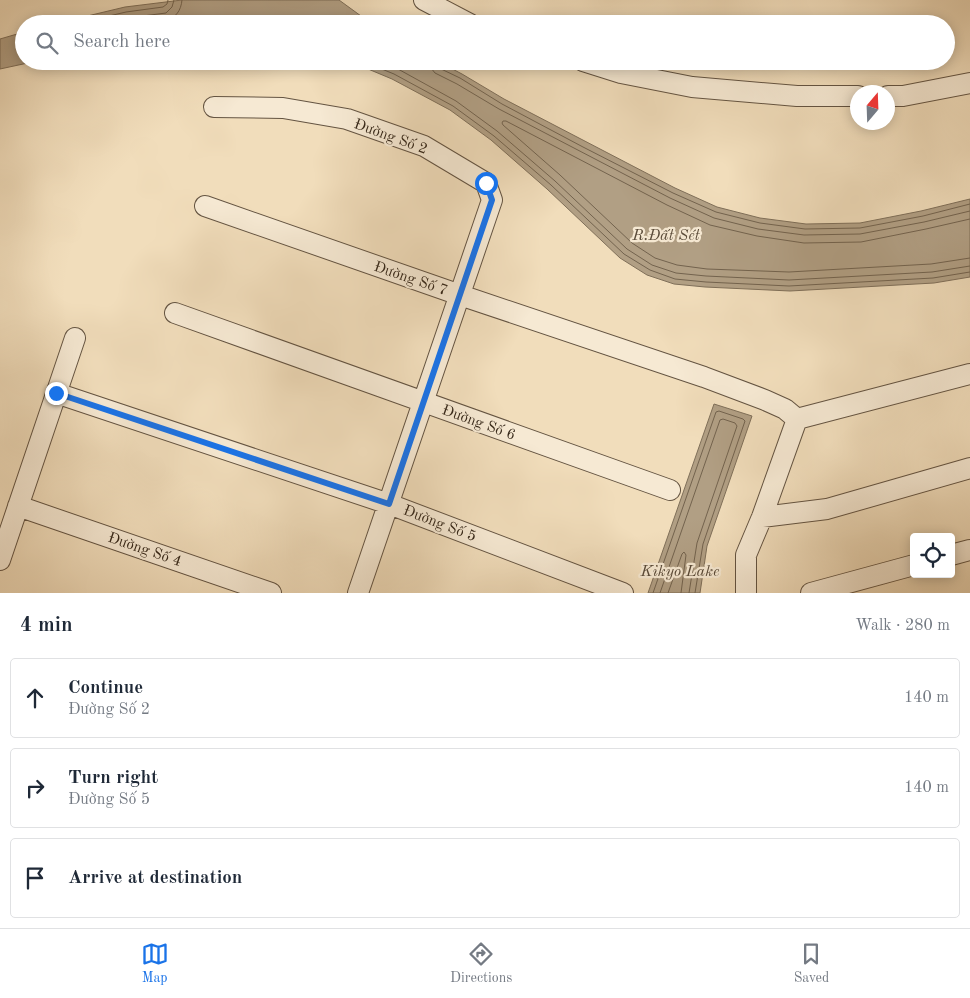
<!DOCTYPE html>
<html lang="en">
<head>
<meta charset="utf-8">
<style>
  :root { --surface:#fff; --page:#f6f6f7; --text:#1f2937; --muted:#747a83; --line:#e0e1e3; --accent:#1a73e8 }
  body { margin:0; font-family:"Old Standard TT",serif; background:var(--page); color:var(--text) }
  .controls { position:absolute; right:15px; bottom:15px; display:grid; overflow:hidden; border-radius:5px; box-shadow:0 2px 12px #0003 }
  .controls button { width:45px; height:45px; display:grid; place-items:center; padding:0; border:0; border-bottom:1px solid var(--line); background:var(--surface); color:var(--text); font:25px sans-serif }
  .compass { position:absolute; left:850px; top:85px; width:45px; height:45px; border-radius:50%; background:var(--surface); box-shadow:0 2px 12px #0003; rotate:19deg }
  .stop { position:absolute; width:15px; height:15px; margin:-11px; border:4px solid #1a73e8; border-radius:50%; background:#fff }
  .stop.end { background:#1a73e8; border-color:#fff; box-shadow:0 1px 5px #0008 }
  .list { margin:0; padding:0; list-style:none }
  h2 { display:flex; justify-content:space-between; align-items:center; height:65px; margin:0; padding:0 20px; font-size:21px }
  h2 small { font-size:16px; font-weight:400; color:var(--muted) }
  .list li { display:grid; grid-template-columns:32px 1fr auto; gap:15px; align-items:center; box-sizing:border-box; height:80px; margin:0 10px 10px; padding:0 10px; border:1px solid var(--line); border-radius:5px }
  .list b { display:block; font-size:19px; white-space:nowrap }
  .list p { margin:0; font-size:16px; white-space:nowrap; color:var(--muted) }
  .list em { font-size:16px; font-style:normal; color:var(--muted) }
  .icon { flex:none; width:28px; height:28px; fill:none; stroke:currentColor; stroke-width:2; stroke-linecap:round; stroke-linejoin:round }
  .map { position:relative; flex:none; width:970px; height:593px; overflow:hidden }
  .search { position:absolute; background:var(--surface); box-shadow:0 2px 12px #0003; left:15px; right:15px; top:15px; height:55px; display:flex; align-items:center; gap:12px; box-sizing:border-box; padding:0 18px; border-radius:28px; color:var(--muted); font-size:19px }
  .sheet { height:335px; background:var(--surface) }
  nav { display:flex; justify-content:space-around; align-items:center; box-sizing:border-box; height:70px; border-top:1px solid var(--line); background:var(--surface); font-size:14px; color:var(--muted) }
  nav a { display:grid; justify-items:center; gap:2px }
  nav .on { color:var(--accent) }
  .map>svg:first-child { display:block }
</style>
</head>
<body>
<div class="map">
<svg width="970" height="593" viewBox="0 0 970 593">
  <rect width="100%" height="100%" fill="#f1ddbb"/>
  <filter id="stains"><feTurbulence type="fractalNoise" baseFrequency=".004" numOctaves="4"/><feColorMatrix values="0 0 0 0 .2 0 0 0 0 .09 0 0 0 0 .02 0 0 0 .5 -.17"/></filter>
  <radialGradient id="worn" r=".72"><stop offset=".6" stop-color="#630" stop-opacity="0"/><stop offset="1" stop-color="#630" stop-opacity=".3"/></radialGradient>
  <!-- water -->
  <path fill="#b19f84" stroke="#7f6f59" d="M182 0H339L372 24H54L125 7Z
    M24 32V61H37L0 69V39Z
    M349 61H437L462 74 504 99 675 188 717 207 760 218 806 224 860 223 921 211 970 199V277L934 283 790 291 705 287 674 284 647 275 620 258 547 189 491 140 450 110 392 79Z
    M714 404 752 416 707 546 700 593H648Z"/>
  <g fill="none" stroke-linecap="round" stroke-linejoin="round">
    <!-- shore -->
    <path stroke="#73634e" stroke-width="1" d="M75 24 126 12 163 7 167 4 168 0
      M103 24 127 18 166 13 172 7 174 0
      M143 24C160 22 180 23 182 0
      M362 61 394 74 453 106 494 136 551 185 624 254 650 270 675 279 706 282 789 286 933 278 970 272
      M379 61 398 69 456 101 497 131 555 181 627 249 652 265 676 273 706 276 789 280 932 272 970 266
      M430 61 431 68 435 73 457 84 499 109 670 198 714 218 758 229 804 235 860 234 924 222 970 211
      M436 61V65L439 68 460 78 502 104 583 147 673 193 716 212 760 223 805 229 860 228 923 216 970 204
      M970 219 926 229 861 242 804 243 757 236 710 225 667 205 506 121H503L502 123 503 125 560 175 632 243 655 258 677 265 707 269 789 272 931 264 970 258
      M653 593 716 412 719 411 743 419 745 421 703 544 695 593
      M660 593 720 420 723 419 735 423 737 426 697 543 689 593
      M668 593 682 554 684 552 686 555 681 593"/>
    <defs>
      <path id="minor" d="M424 0 470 24
        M583 61 621 73 692 87 797 96H858
        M888 96H903L970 83
        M214 107 283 108 347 119 424 146 486 183 492 200 358 593
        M205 206 460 295 704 377 765 400 785 409 797 419
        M175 313 670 490
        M56 393 389 504 623 593
        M797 419 970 374
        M18 506 271 593
        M762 517 827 509 970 468
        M951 555 970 550
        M0 560 75 338
        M746 593V555L762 517 797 419
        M811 593 914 565"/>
    </defs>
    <!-- minor casing -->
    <use href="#minor" stroke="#645442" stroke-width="22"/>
    <!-- minor -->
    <use href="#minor" stroke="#f6e9d3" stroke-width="20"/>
  </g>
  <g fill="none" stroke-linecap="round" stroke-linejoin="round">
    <!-- route -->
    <path stroke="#1a73e8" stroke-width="6" d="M56 393 389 504 492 200 486 183"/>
  </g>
  <g text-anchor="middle" stroke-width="4.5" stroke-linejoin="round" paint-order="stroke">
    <!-- street labels -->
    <g font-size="15" fill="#352719" stroke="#f6e9d3">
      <text transform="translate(391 136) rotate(20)" y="5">Đường Số 2</text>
      <text transform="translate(411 278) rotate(19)" y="5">Đường Số 7</text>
      <text transform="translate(479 422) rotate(20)" y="5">Đường Số 6</text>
      <text transform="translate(440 523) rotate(21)" y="5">Đường Số 5</text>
      <text transform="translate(145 549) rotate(19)" y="5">Đường Số 4</text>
    </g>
    <!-- water labels -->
    <g font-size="16" font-style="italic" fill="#5a4b39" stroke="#f6e9d3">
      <text x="666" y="240">R.Đất Sét</text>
      <text x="680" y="576">Kikyo Lake</text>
    </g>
  </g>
  <rect width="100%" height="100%" filter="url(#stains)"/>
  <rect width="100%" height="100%" fill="url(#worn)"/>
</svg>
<div class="controls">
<button><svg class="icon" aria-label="locate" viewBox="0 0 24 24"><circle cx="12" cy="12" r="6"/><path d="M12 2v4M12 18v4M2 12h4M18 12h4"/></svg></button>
</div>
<svg class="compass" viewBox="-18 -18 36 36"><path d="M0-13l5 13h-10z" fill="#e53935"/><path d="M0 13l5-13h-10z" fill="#747a83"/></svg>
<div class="stop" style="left:486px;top:183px"></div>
<div class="stop end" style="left:56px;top:393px"></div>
<div class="search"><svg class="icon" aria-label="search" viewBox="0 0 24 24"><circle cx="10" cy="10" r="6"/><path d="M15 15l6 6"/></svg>Search here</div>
</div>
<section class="sheet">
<h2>4 min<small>Walk · 280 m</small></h2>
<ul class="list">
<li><svg class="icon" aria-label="ahead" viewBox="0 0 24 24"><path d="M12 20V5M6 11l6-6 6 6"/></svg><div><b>Continue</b><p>Đường Số 2</p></div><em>140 m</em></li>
<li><svg class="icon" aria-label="right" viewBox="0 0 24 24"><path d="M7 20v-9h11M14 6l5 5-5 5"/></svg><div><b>Turn right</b><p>Đường Số 5</p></div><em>140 m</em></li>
<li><svg class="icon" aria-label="arrive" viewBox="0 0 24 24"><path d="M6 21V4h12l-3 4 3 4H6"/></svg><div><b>Arrive at destination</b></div></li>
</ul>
</section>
<nav>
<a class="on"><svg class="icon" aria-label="map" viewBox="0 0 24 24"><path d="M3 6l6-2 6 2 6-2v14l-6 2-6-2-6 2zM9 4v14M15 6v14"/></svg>Map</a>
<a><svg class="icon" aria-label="directions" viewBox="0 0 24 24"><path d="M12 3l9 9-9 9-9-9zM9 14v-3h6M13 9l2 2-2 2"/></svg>Directions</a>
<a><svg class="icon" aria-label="saved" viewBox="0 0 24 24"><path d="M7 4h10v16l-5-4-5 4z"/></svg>Saved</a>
</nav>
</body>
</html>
